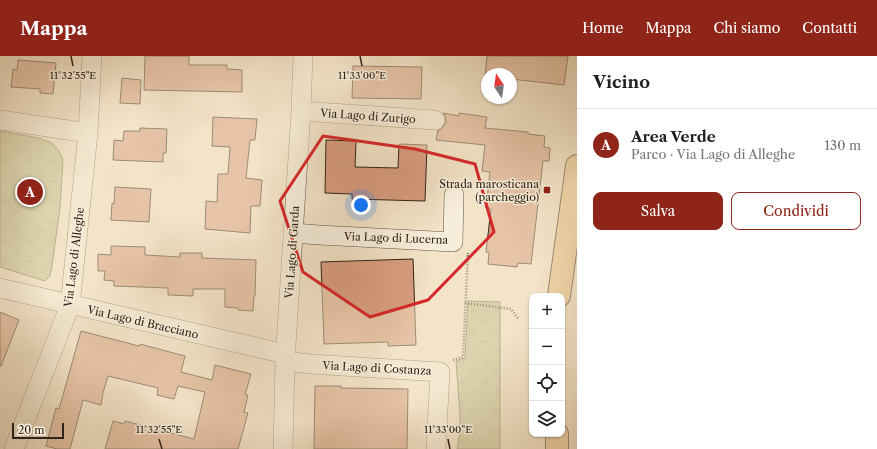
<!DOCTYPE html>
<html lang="it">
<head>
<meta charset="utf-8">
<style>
  :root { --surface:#fff; --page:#f6f6f6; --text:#202124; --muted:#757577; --line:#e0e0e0; --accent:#8f2418 }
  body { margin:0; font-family:"Libre Caslon Text",serif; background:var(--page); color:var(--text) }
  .controls { position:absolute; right:12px; bottom:12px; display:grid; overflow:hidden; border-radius:8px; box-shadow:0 1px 3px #0004 }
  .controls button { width:36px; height:36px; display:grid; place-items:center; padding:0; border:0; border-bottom:1px solid var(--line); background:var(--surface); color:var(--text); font:20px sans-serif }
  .compass { position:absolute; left:481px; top:12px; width:36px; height:36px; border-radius:50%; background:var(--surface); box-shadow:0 1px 3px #0004; rotate:347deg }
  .scale { position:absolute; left:12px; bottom:10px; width:52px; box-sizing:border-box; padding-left:4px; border:2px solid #302317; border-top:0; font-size:11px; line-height:14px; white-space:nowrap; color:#302317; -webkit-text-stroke:3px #f7eddb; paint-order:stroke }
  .you { position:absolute; left:361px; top:149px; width:14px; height:14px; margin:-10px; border:3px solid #fff; border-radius:50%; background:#1a73e8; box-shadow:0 0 0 6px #1a73e833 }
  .badge { display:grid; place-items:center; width:26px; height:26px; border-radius:50%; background:var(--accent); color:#fff; font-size:13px; font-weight:700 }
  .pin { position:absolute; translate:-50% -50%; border:2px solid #fff; box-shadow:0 1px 4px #0006 }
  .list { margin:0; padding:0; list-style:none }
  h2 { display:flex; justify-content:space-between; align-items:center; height:52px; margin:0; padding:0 16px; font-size:17px }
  h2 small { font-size:13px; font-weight:400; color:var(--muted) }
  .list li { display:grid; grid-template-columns:26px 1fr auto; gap:12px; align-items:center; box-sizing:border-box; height:72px; padding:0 16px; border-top:1px solid var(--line) }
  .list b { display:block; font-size:15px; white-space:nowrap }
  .list p { margin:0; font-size:13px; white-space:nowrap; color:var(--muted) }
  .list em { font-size:13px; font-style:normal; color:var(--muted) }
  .actions { display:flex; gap:8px; padding:12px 16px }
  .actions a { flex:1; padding:9px 0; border:1px solid var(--accent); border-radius:8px; text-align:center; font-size:14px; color:var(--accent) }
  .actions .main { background:var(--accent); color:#fff }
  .icon { flex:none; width:22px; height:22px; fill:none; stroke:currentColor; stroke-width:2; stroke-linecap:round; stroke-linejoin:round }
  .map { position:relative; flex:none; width:577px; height:393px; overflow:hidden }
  header { display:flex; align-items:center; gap:24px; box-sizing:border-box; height:56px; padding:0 20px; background:var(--accent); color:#fff }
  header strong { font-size:19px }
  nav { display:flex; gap:22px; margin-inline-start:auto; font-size:14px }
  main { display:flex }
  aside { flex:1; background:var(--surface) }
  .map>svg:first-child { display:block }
</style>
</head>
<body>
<header>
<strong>Mappa</strong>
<nav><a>Home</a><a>Mappa</a><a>Chi siamo</a><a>Contatti</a></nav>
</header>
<main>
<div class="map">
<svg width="577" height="393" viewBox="0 0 577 393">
  <defs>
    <pattern id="grass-tufts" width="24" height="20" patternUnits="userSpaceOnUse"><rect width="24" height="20" fill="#c2c191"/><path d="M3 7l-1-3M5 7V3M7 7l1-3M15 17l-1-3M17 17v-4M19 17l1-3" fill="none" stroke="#a7a67c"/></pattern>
  </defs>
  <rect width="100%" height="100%" fill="#f3e3c7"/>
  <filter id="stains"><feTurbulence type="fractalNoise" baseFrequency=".005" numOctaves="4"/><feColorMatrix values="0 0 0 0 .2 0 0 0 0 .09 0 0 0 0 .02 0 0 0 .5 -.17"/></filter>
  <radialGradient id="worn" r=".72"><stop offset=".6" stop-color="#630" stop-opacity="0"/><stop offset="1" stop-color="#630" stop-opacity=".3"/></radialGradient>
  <!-- grass -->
  <path fill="url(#grass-tufts)" stroke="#797254" d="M0 75 38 82 52 87 59 95 63 104 60 152 52 210 50 220 45 225 0 211Z
    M468 245 500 246V393H457L460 376V357L456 305 465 302Z"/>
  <!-- building -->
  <path fill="#d99d80" stroke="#302317" d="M145 0H189V9H227V13L242 14V36L144 34Z
    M487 0H568L564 29 511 23V18H487V20H485Z
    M18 4 56 7 53 38 40 37V33L11 31 13 13 17 14Z
    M353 10 422 11 421 43 352 42Z
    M122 22 141 24 140 48 120 47Z
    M443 57 459 60V57L487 61 485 72 528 76V78L545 80 544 91 550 92 549 105H543L531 208 518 207 517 211 488 208 489 197 486 196 491 153 486 152 490 116 482 115 485 89 436 84 438 74H440L444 70 446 65 445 60Z
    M213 61 257 63 255 84H250L246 122 262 124 260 150H251L250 177 205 173 206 145 217 146 218 118H228L230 91 212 90Z
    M140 72 167 73 166 97H163V106L113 104 114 84 123 85 124 75H140Z
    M326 84 356 85 355 111 398 112 399 88 427 89 425 145 352 143V138L325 137Z
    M115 131 151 133 149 166 111 164 112 147 114 148Z
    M111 190 145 191V199L180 201V197H202V202L256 204 255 240H254L253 255 238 254V252L225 251V233H193V240L168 239V232L114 230V225L104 224 105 215H98V198L111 199Z
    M413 203 416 289 388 290V286L324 288 321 206Z
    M0 256 19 264 1 310H0Z
    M81 275 139 290 140 288 185 300 181 316 212 324 215 309 251 318 245 339H248L244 356 248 357 238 393H105L113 365 124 368 125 365 194 383 205 336 178 330 174 343 157 339 158 332 108 320 103 337 101 349 83 344 70 393H57L46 390 56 352 59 353Z
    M315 330H341V332L408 333 407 393H314Z"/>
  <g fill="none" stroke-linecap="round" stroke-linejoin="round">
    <defs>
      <path id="minor" d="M301 55 435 64
        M0 64 88 77
        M294 177 319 179 453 186 454 139
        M0 232 285 298
        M285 305 310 308 440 316 436 393
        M14 393 70 249 88 77 92 0
        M283 393 285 305 301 55 303 0"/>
      <path id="primary" d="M559 240 577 110
        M557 378V393"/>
    </defs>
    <!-- minor casing -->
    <use href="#minor" stroke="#615343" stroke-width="20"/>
    <!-- primary casing -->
    <use href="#primary" stroke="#302317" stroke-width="24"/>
    <!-- path -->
    <path stroke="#302317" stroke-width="2.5" stroke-dasharray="1 2" stroke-linecap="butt" d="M465 247 511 253 519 264
      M453 304 463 301 468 197"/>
    <!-- minor -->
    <use href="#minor" stroke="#f7eddb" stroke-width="19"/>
    <!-- primary -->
    <use href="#primary" stroke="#eac284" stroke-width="22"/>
  </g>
  <!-- marked area -->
  <path d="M0 0H577V393H0ZM323 80 415 93 475 108 494 176 428 244 370 261 303 216 280 145Z" fill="#f3e3c7" fill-opacity=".55" fill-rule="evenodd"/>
  <path fill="none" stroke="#d62828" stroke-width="3" stroke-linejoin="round" d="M323 80 415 93 475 108 494 176 428 244 370 261 303 216 280 145Z"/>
  <!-- ticks -->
  <path fill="none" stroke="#302317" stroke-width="1.5" d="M71 0 73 10M360 0 362 10M159 383 162 393M448 383 450 393"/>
  <!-- markers -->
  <rect fill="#8f2418" stroke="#f7eddb" stroke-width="1.5" x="543" y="130" width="8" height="8" rx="2"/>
  <g text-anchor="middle" stroke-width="3" stroke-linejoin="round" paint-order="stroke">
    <!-- street labels -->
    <g font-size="11" fill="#302317" stroke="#f7eddb">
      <text transform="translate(368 60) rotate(4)" y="4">Via Lago di Zurigo</text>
      <text transform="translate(396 182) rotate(2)" y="4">Via Lago di Lucerna</text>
      <text transform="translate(292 196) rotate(-86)" y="4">Via Lago di Garda</text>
      <text transform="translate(74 201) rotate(-83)" y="4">Via Lago di Alleghe</text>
      <text transform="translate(143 266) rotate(13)" y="4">Via Lago di Bracciano</text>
      <text transform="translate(377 312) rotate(3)" y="4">Via Lago di Costanza</text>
    </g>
    <!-- poi labels -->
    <g font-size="11" fill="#302317" stroke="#f7eddb" text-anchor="end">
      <text x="539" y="132">Strada marosticana<tspan x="539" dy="13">(parcheggio)</tspan></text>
    </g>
  </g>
  <g font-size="10" text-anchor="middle" fill="#302317" stroke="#f7eddb" stroke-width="3" stroke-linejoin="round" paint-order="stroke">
    <text x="73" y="23">11°32'55"E</text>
    <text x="362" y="23">11°33'00"E</text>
    <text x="159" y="377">11°32'55"E</text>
    <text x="448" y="377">11°33'00"E</text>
  </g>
  <rect width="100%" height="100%" filter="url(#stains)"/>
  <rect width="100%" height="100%" fill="url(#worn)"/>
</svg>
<div class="controls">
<button>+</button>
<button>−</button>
<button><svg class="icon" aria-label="locate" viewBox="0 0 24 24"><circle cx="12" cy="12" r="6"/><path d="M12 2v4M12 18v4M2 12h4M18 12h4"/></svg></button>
<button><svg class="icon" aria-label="layers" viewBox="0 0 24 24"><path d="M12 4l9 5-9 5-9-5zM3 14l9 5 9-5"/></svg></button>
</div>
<svg class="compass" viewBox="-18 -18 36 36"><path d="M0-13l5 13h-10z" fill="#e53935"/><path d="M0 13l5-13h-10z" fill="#757577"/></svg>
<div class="scale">20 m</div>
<div class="you"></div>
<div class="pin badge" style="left:30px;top:136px">A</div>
</div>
<aside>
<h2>Vicino<small></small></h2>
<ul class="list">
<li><span class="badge">A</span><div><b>Area Verde</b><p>Parco · Via Lago di Alleghe</p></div><em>130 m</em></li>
</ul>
<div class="actions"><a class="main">Salva</a><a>Condividi</a></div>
</aside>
</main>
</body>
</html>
